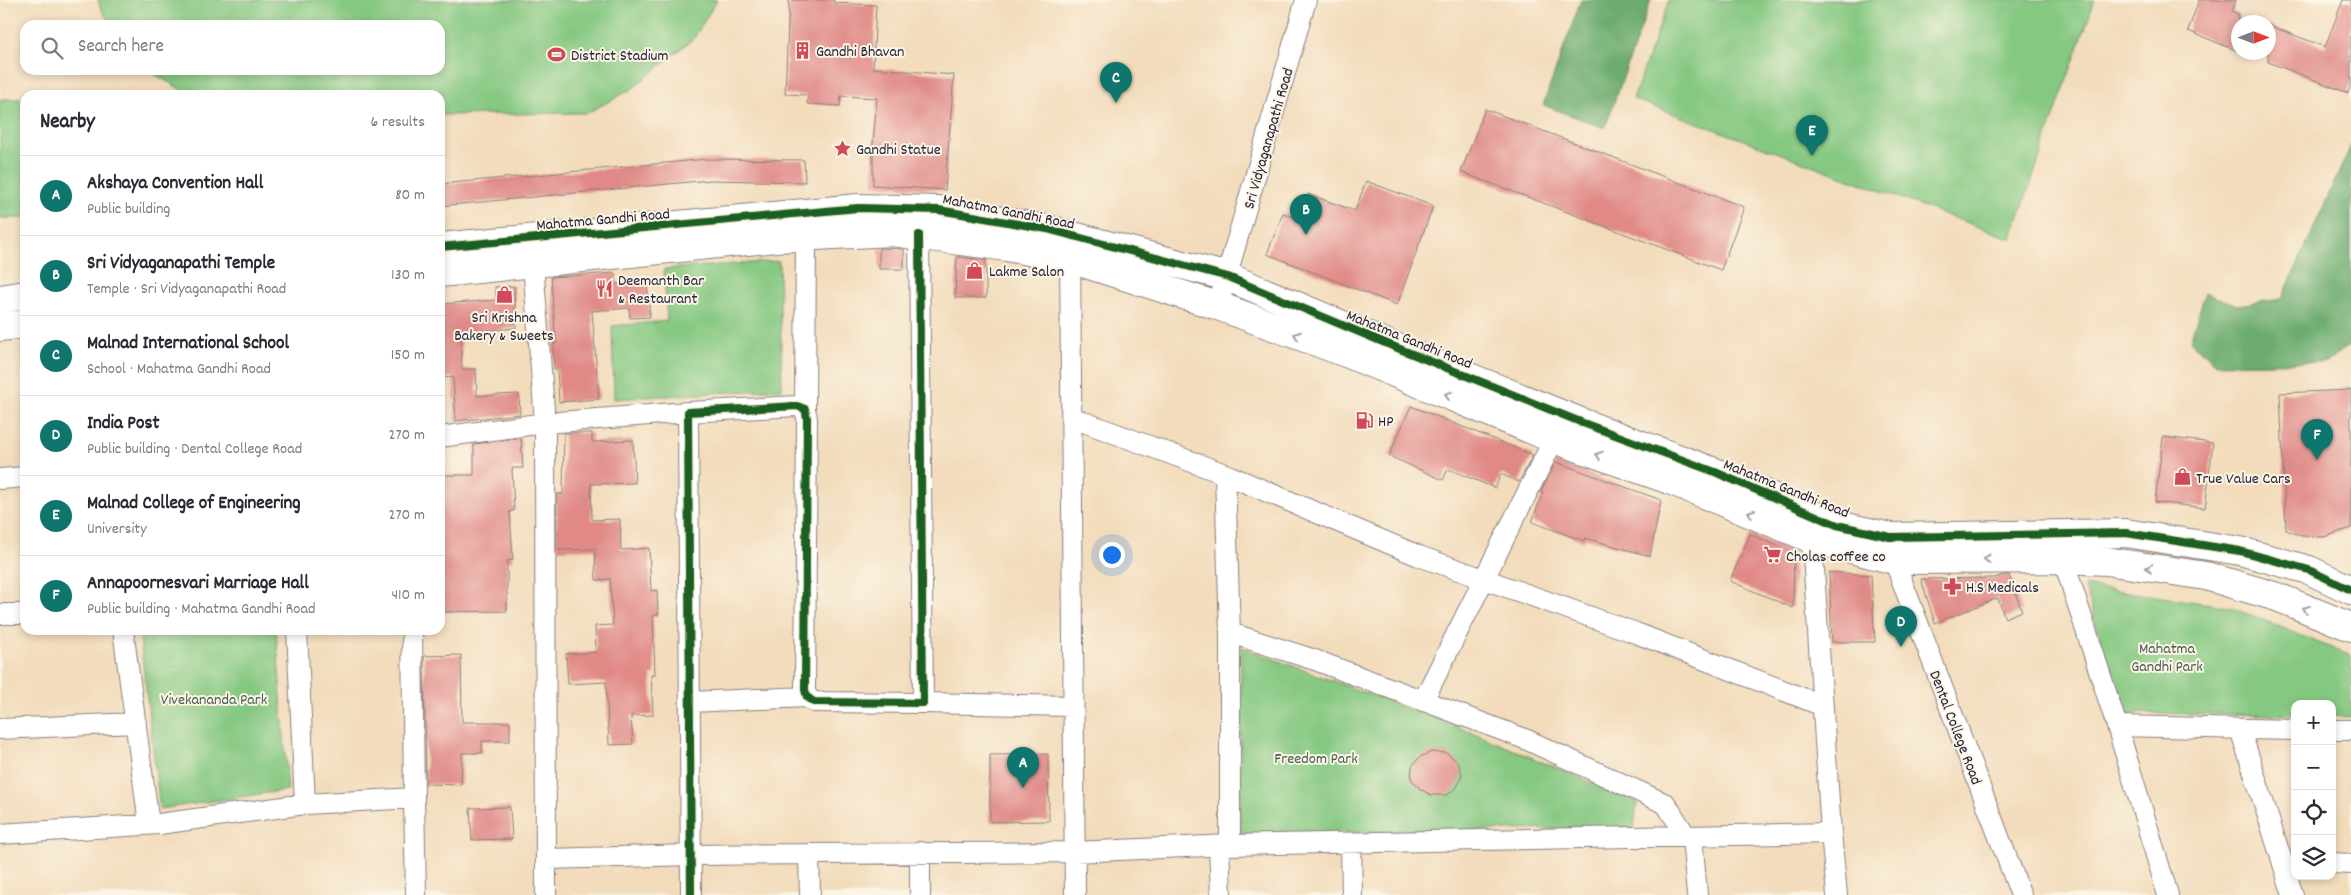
<!DOCTYPE html>
<html lang="en">
<head>
<meta charset="utf-8">
<style>
  :root { --surface:#fff; --page:#f2f2f3; --text:#2b2b33; --muted:#7c7c81; --line:#e1e1e2; --accent:#0f766e }
  body { margin:0; font-family:Dekko,sans-serif; background:var(--page); color:var(--text) }
  .controls { position:absolute; right:15px; bottom:15px; display:grid; overflow:hidden; border-radius:10px; box-shadow:0 2px 8px #0003 }
  .controls button { width:45px; height:45px; display:grid; place-items:center; padding:0; border:0; border-bottom:1px solid var(--line); background:var(--surface); color:var(--text); font:25px sans-serif }
  .compass { position:absolute; left:2231px; top:15px; width:45px; height:45px; border-radius:50%; background:var(--surface); box-shadow:0 2px 8px #0003; rotate:90deg }
  .you { position:absolute; left:1111px; top:554px; width:18px; height:18px; margin:-12px; border:4px solid #fff; border-radius:50%; background:#1a73e8; box-shadow:0 0 0 8px #1a73e833 }
  .badge { display:grid; place-items:center; width:32px; height:32px; border-radius:50%; background:var(--accent); color:#fff; font-size:16px; font-weight:700 }
  .pin { position:absolute; translate:-50% -41px; filter:drop-shadow(0 1px 2px #0008) }
  .pin::after { content:''; position:absolute; top:26px; width:18px; height:15px; background:inherit; clip-path:polygon(0 0,100% 0,50% 100%) }
  .list { margin:0; padding:0; list-style:none }
  h2 { display:flex; justify-content:space-between; align-items:center; height:65px; margin:0; padding:0 20px; font-size:21px }
  h2 small { font-size:16px; font-weight:400; color:var(--muted) }
  .list li { display:grid; grid-template-columns:32px 1fr auto; gap:15px; align-items:center; box-sizing:border-box; height:80px; padding:0 20px; border-top:1px solid var(--line) }
  .list b { display:block; font-size:19px; white-space:nowrap }
  .list p { margin:0; font-size:16px; white-space:nowrap; color:var(--muted) }
  .list em { font-size:16px; font-style:normal; color:var(--muted) }
  .icon { flex:none; width:28px; height:28px; fill:none; stroke:currentColor; stroke-width:2; stroke-linecap:round; stroke-linejoin:round }
  .map { position:relative; flex:none; width:2351px; height:895px; overflow:hidden }
  .search { position:absolute; background:var(--surface); box-shadow:0 2px 8px #0003; left:20px; top:20px; width:425px; height:55px; display:flex; align-items:center; gap:12px; box-sizing:border-box; padding:0 18px; border-radius:15px; color:var(--muted); font-size:19px }
  .panel { position:absolute; background:var(--surface); box-shadow:0 2px 8px #0003; left:20px; top:90px; width:425px; height:545px; border-radius:15px }
  .map>svg:first-child { display:block }
</style>
</head>
<body>
<div class="map">
<svg width="2351" height="895" viewBox="0 0 2351 895">
  <rect width="100%" height="100%" fill="#fcf5e5"/>
  <filter id="ink" filterUnits="userSpaceOnUse"><feTurbulence type="fractalNoise" baseFrequency=".02" numOctaves="2"/><feDisplacementMap in="SourceGraphic" scale="10" xChannelSelector="R" yChannelSelector="G"/><feConvolveMatrix kernelMatrix="1 2 1 2 8 2 1 2 1" color-interpolation-filters="sRGB"/></filter>
  <filter id="wash" filterUnits="userSpaceOnUse"><feTurbulence type="fractalNoise" baseFrequency=".0096" numOctaves="4" result="noise"/><feDisplacementMap in="SourceGraphic" scale="20" xChannelSelector="R" yChannelSelector="G"/><feGaussianBlur stdDeviation="1.12" result="paint"/><feColorMatrix in="noise" values="0 0 0 0 0 0 0 0 0 0 0 0 0 0 0 0 0 1.4 0 .05"/><feComposite in="paint" operator="in"/></filter>
  <g filter="url(#wash)">
    <rect width="100%" height="100%" fill="#f2dcbc"/>
    <!-- green -->
    <path fill="#85c881" stroke="#54755e" d="M98 0H717L694 38 632 89 587 113 440 115V95H191L147 70H440V25H112L101 9Z
      M1669 0H2095L2011 239 1633 99Z
      M0 99H25V218H0Z
      M779 261 782 389 614 399 612 326 667 321 664 269Z
      M2085 586 2231 607 2351 656V717L2332 716V704H2295V715L2122 713Z
      M139 630H276L288 790 160 809Z
      M1241 647 1469 731 1637 802 1634 828 1240 834Z"/>
    <!-- forest -->
    <path fill="#6cac6f" stroke="#476755" d="M1581 0H1651L1605 128 1543 105Z
      M2351 145V344L2327 362 2216 364 2190 341 2205 293 2237 305 2282 299Z"/>
    <g id="blocks">
      <!-- building -->
      <path fill="#e08987" d="M789 0H834V3L876 5 873 68 954 75 945 190 873 185V144L877 98 841 96 840 106 807 104 808 95 785 94Z
        M2199 0H2236L2232 11 2238 14V51L2188 31Z
        M2343 0H2351V84L2348 93 2268 62V25L2325 47Z
        M1485 109 1744 207 1721 270 1461 172Z
        M708 159 804 160 805 182 710 180 440 206V184Z
        M1366 181 1433 206 1397 305 1267 254 1283 213 1298 219 1308 194 1355 211Z
        M879 248 904 249V269H879Z
        M957 257 986 260V298H955Z
        M615 273 616 284 647 282 650 317 630 318 629 308 592 311 599 399 559 402 557 369H554L553 344H556L551 277Z
        M514 286 516 328 461 333 462 369H476L477 396 519 394 520 414 456 421 453 377 440 378V304L496 300 495 287Z
        M2351 390V528L2324 537 2302 536 2286 530 2280 393Z
        M1411 406 1533 455 1519 482 1501 474 1495 488 1448 469 1443 480 1389 456Z
        M564 433H592V442L633 440 635 483 591 484 592 520 620 519 621 550 649 548 651 591 657 590 658 615 653 616 655 675H651L653 715 631 716 633 744 609 745 606 682 568 684 566 654 596 652 595 626 613 625 610 579 596 580 595 549 557 550V494H563Z
        M2163 437 2213 443 2205 508 2155 502Z
        M521 438 523 468H512L514 511H510L513 560 507 561V611L440 612V475H474V444Z
        M1556 462 1661 500 1650 556 1585 538 1584 541 1532 522 1543 492H1541Z
        M1750 534 1794 553 1793 608 1730 581Z
        M1829 572 1871 575 1875 642H1832Z
        M2004 575H2009L2022 611 2005 618 1998 598 1935 623 1921 579 1995 578Z
        M461 655 462 722H510V741H482V753H462L461 785 426 784 424 656Z
        M1431 752 1447 753 1458 762 1462 775 1457 787 1447 795H1431L1420 789 1411 779 1412 766 1420 757Z
        M1048 754 1049 821 990 822V755Z
        M510 807 512 839 472 840 470 808Z"/>
    </g>
  </g>
  <g filter="url(#ink)">
    <use href="#blocks" fill-opacity="0" stroke="#8a7f7c" stroke-width="1"/>
    <g fill="none" stroke-linecap="round" stroke-linejoin="round">
      <defs>
        <path id="street" d="M1070 247 1075 895
          M532 250 545 423 546 895
          M1218 306 1306 0
          M805 409 806 236
          M1073 418 1225 474
          M440 437 545 423 688 412
          M0 479 25 477
          M1812 539 1831 833 1837 895
          M2063 559 2117 726 2168 895
          M1894 560 2021 895
          M0 614H25
          M123 630 149 824
          M297 630 305 804 414 798 416 895
          M412 630 414 798
          M1230 633 1225 474 1419 556 1636 633 1823 706
          M1423 701 1554 439
          M690 702 807 697
          M923 703 1073 706
          M2117 726 2295 730
          M0 729 136 723
          M2240 729 2293 895
          M2332 730H2351
          M0 834 159 824 305 804
          M1692 836 1697 895
          M1351 843 1352 895
          M1230 845V633L1315 660 1525 739 1666 804 1686 836
          M1219 846 1221 895
          M547 859 691 855 809 854
          M2332 863 2351 864
          M691 895 688 412 797 406 805 409 807 418 805 690 807 697 814 702 923 703 919 235
          M810 895 809 854 1074 852 1230 845 1831 833
          M920 895V852"/>
        <path id="secondary" d="M440 247 858 208 939 210 1047 229 1228 277 1390 345 1583 423 1715 472 1837 525 1890 537 2126 533 2240 551 2309 570 2351 590
          M440 273 776 238 892 232 1007 247 1070 259 1218 306 1346 353 1554 439 1667 479 1812 539 1894 560 2063 559 2106 561 2206 576 2277 597 2351 627
          M0 299 25 295
          M0 327 25 324"/>
      </defs>
      <!-- street casing -->
      <use href="#street" stroke="#8a7f7c" stroke-width="22"/>
      <!-- secondary casing -->
      <use href="#secondary" stroke="#8a7f7c" stroke-width="30"/>
      <!-- street -->
      <use href="#street" stroke="#fff" stroke-width="20"/>
      <!-- secondary -->
      <use href="#secondary" stroke="#fff" stroke-width="28"/>
      <defs>
        <path id="cycleway" d="M440 247 858 208 939 210 1047 229 1228 277 1390 345 1583 423 1715 472 1837 525 1890 537 2126 533 2240 551 2309 570 2351 590
          M691 895 688 412 797 406 805 409 807 418 805 690 807 697 814 702 923 703 919 235"/>
      </defs>
      <!-- cycleway casing -->
      <use href="#cycleway" stroke="#fcf5e5" stroke-width="11"/>
      <!-- cycleway -->
      <use href="#cycleway" stroke="#1b5e20" stroke-width="8"/>
    </g>
    <!-- one-way arrows -->
    <defs><path id="oneway-chevron" d="M-2-3.5L2.5 0L-2 3.5" fill="none" stroke-width="1.6" stroke-linecap="round" stroke-linejoin="round" transform="scale(1.25)"/></defs>
    <g stroke="#9c9ca7">
      <use href="#oneway-chevron" transform="translate(1297 335) rotate(-160)"/>
      <use href="#oneway-chevron" transform="translate(1448 395) rotate(-158)"/>
      <use href="#oneway-chevron" transform="translate(1599 455) rotate(-161)"/>
      <use href="#oneway-chevron" transform="translate(1751 513) rotate(-158)"/>
      <use href="#oneway-chevron" transform="translate(1987 559) rotate(180)"/>
      <use href="#oneway-chevron" transform="translate(2149 568) rotate(-171)"/>
      <use href="#oneway-chevron" transform="translate(2306 609) rotate(-158)"/>
    </g>
  </g>
  <!-- icons -->
  <defs>
    <symbol id="building-bare" viewBox="-9 -9 18 18"><path d="M-4-6H4V6H1V3H-1V6H-4ZM-2.5-4.3h1.7v1.8h-1.7ZM.8-4.3h1.7v1.8H.8ZM-2.5-1h1.7V.8h-1.7ZM.8-1h1.7V.8H.8Z" fill="#d1495b" stroke="#fcf5e5" stroke-width="2.5" paint-order="stroke"/></symbol>
    <symbol id="stadium-bare" viewBox="-9 -9 18 18"><path d="M0-5a6.5 5 0 1 0 0 10a6.5 5 0 1 0 0-10ZM-3.5-1.8h7v3.6h-7Z" fill="#d1495b" stroke="#fcf5e5" stroke-width="2.5" paint-order="stroke"/></symbol>
    <symbol id="sight-bare" viewBox="-9 -9 18 18"><path d="M0-6L1.8-2.2L6-1.7L2.9 1.2L3.7 5.4L0 3.3L-3.7 5.4L-2.9 1.2L-6-1.7L-1.8-2.2Z" fill="#d1495b" stroke="#fcf5e5" stroke-width="2.5" paint-order="stroke"/></symbol>
    <symbol id="shop-bare" viewBox="-9 -9 18 18"><path d="M-5-2.5h2.3a2.7 3.5 0 0 1 5.4 0H5L5.5 6h-11ZM-1.5-2.5h3a1.5 2.3 0 0 0-3 0Z" fill="#d1495b" stroke="#fcf5e5" stroke-width="2.5" paint-order="stroke"/></symbol>
    <symbol id="restaurant-bare" viewBox="-9 -9 18 18"><path d="M-5-6h1v4h1v-4h1v4h1v-4h1v5L-1.5 .5V6h-2V.5L-5-1ZM5-6V6H3V1.5H1.5Q1.5-4 5-6Z" fill="#d1495b" stroke="#fcf5e5" stroke-width="2.5" paint-order="stroke"/></symbol>
    <symbol id="fuel-bare" viewBox="-9 -9 18 18"><path d="M-5.5-6h7V0h2V4h1.3V-2.5L3-4.5l.8-.8L6-3V5H2.5V1h-1V6h-7ZM-4.2-4.7v3.2H.2V-4.7Z" fill="#d1495b" stroke="#fcf5e5" stroke-width="2.5" paint-order="stroke"/></symbol>
    <symbol id="supermarket-bare" viewBox="-9 -9 18 18"><path d="M-6-5.5h2.5l.6 2H6L4.5 2H-2.5L-4.4-4H-6ZM-1.5 3.2a1.3 1.3 0 1 0 .1 0ZM3 3.2a1.3 1.3 0 1 0 .1 0Z" fill="#d1495b" stroke="#fcf5e5" stroke-width="2.5" paint-order="stroke"/></symbol>
    <symbol id="pharmacy-bare" viewBox="-9 -9 18 18"><path d="M-2-6h4v4h4v4h-4v4h-4v-4h-4v-4h4Z" fill="#d1495b" stroke="#fcf5e5" stroke-width="2.5" paint-order="stroke"/></symbol>
  </defs>
  <g fill-rule="evenodd">
    <use href="#building-bare" x="790" y="38" width="25" height="25"/>
    <use href="#stadium-bare" x="544" y="42" width="25" height="25"/>
    <use href="#sight-bare" x="830" y="136" width="25" height="25"/>
    <use href="#shop-bare" x="962" y="258" width="25" height="25"/>
    <use href="#restaurant-bare" x="592" y="276" width="25" height="25"/>
    <use href="#shop-bare" x="492" y="282" width="25" height="25"/>
    <use href="#fuel-bare" x="1352" y="408" width="25" height="25"/>
    <use href="#shop-bare" x="2170" y="464" width="25" height="25"/>
    <use href="#supermarket-bare" x="1760" y="542" width="25" height="25"/>
    <use href="#pharmacy-bare" x="1940" y="574" width="25" height="25"/>
  </g>
  <g text-anchor="middle" stroke-width="4" stroke-linejoin="round" paint-order="stroke">
    <!-- poi labels -->
    <g font-size="16" fill="#22223b" stroke="#fcf5e5" text-anchor="start">
      <text x="816" y="56">Gandhi Bhavan</text>
      <text x="571" y="60">District Stadium</text>
      <text x="856" y="154">Gandhi Statue</text>
      <text x="989" y="276">Lakme Salon</text>
      <text x="618" y="285">Deemanth Bar<tspan x="618" dy="18">&amp; Restaurant</tspan></text>
      <text x="504" y="322" text-anchor="middle">Sri Krishna<tspan x="504" dy="18">Bakery &amp; Sweets</tspan></text>
      <text x="1378" y="426">HP</text>
      <text x="2196" y="483">True Value Cars</text>
      <text x="1786" y="561">Cholas coffee co</text>
      <text x="1966" y="592">H.S Medicals</text>
    </g>
    <!-- street labels -->
    <g font-size="16" fill="#22223b" stroke="#fcf5e5">
      <text transform="translate(1267 138) rotate(-74)" y="6">Sri Vidyaganapathi Road</text>
      <text transform="translate(1009 210) rotate(11)" y="6">Mahatma Gandhi Road</text>
      <text transform="translate(603 218) rotate(-5)" y="6">Mahatma Gandhi Road</text>
      <text transform="translate(1410 338) rotate(22)" y="6">Mahatma Gandhi Road</text>
      <text transform="translate(1787 487) rotate(22)" y="6">Mahatma Gandhi Road</text>
      <text transform="translate(1957 727) rotate(69)" y="6">Dental College Road</text>
    </g>
    <!-- park labels -->
    <g font-size="16" fill="#455c54" stroke="#fcf5e5">
      <text x="2167" y="653">Mahatma<tspan x="2167" dy="18">Gandhi Park</tspan></text>
      <text x="214" y="704">Vivekananda Park</text>
      <text x="1316" y="763">Freedom Park</text>
    </g>
  </g>
</svg>
<div class="controls">
<button>+</button>
<button>−</button>
<button><svg class="icon" aria-label="locate" viewBox="0 0 24 24"><circle cx="12" cy="12" r="6"/><path d="M12 2v4M12 18v4M2 12h4M18 12h4"/></svg></button>
<button><svg class="icon" aria-label="layers" viewBox="0 0 24 24"><path d="M12 4l9 5-9 5-9-5zM3 14l9 5 9-5"/></svg></button>
</div>
<svg class="compass" viewBox="-18 -18 36 36"><path d="M0-13l5 13h-10z" fill="#e53935"/><path d="M0 13l5-13h-10z" fill="#7c7c81"/></svg>
<div class="you"></div>
<div class="pin badge" style="left:1023px;top:788px">A</div>
<div class="pin badge" style="left:1306px;top:235px">B</div>
<div class="pin badge" style="left:1116px;top:103px">C</div>
<div class="pin badge" style="left:1901px;top:647px">D</div>
<div class="pin badge" style="left:1812px;top:156px">E</div>
<div class="pin badge" style="left:2317px;top:460px">F</div>
<div class="search"><svg class="icon" aria-label="search" viewBox="0 0 24 24"><circle cx="10" cy="10" r="6"/><path d="M15 15l6 6"/></svg>Search here</div>
<section class="panel">
<h2>Nearby<small>6 results</small></h2>
<ul class="list">
<li><span class="badge">A</span><div><b>Akshaya Convention Hall</b><p>Public building</p></div><em>80 m</em></li>
<li><span class="badge">B</span><div><b>Sri Vidyaganapathi Temple</b><p>Temple · Sri Vidyaganapathi Road</p></div><em>130 m</em></li>
<li><span class="badge">C</span><div><b>Malnad International School</b><p>School · Mahatma Gandhi Road</p></div><em>150 m</em></li>
<li><span class="badge">D</span><div><b>India Post</b><p>Public building · Dental College Road</p></div><em>270 m</em></li>
<li><span class="badge">E</span><div><b>Malnad College of Engineering</b><p>University</p></div><em>270 m</em></li>
<li><span class="badge">F</span><div><b>Annapoornesvari Marriage Hall</b><p>Public building · Mahatma Gandhi Road</p></div><em>410 m</em></li>
</ul>
</section>
</div>
</body>
</html>
